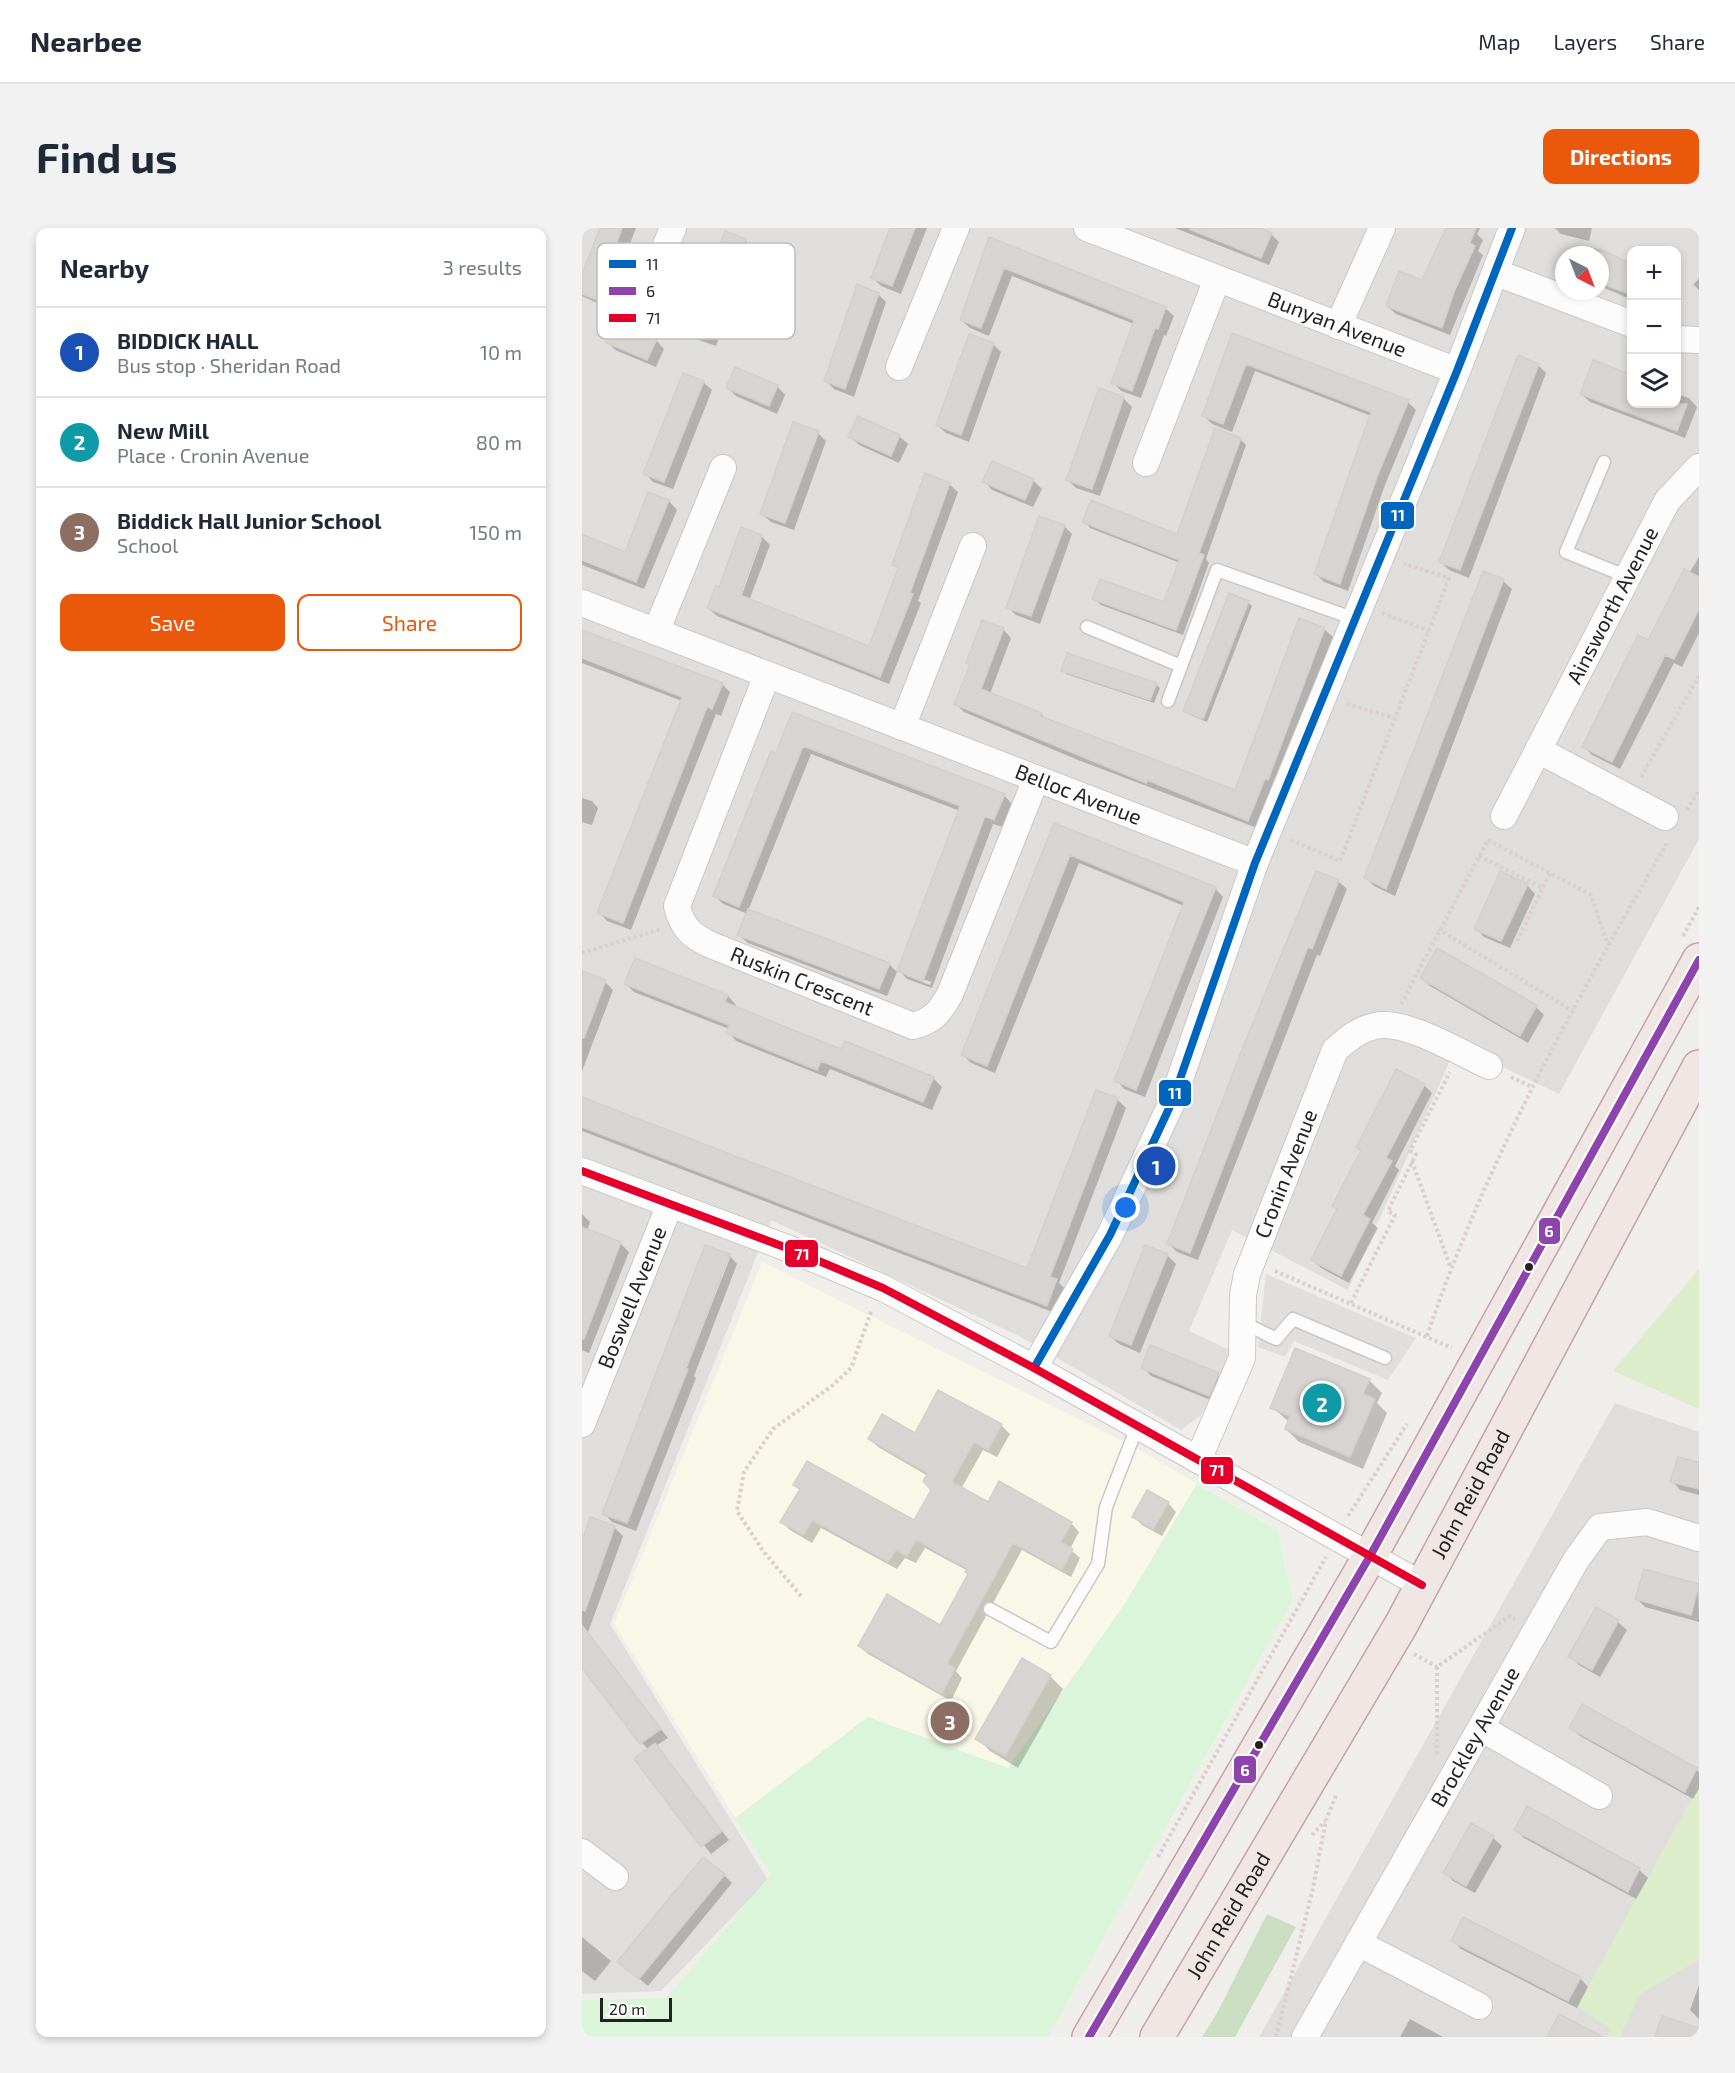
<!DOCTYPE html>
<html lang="en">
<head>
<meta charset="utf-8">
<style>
  :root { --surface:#fff; --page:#f2f2f3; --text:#1f2937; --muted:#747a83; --line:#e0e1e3; --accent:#ea580c }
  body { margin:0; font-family:"Exo 2",sans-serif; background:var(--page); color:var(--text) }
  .controls { position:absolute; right:18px; top:18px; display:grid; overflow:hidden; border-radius:12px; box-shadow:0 3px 9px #0003 }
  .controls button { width:54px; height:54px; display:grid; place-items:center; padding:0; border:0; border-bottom:2px solid var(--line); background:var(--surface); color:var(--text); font:30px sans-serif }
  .compass { position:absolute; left:973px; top:18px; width:54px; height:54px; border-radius:50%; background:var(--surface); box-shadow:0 3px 9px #0003; rotate:138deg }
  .scale { position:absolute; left:18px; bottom:15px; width:72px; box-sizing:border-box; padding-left:6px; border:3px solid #222; border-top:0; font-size:16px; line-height:21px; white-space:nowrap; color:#222; -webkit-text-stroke:4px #fff; paint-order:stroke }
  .you { position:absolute; left:544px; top:980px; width:21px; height:21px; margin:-15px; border:4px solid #fff; border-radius:50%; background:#1a73e8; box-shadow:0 0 0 9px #1a73e833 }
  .badge { display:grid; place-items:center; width:39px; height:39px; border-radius:50%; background:var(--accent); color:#fff; font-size:20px; font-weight:700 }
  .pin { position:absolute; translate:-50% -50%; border:3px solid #fff; box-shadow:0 2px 6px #0006 }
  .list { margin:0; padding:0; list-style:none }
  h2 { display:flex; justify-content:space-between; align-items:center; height:78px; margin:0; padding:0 24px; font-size:26px }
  h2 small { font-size:20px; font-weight:400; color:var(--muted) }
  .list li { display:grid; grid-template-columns:39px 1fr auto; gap:18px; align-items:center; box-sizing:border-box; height:90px; padding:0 24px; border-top:2px solid var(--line) }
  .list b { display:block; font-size:22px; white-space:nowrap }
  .list p { margin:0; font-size:20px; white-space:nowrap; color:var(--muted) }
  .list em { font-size:20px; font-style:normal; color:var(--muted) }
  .actions { display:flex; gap:12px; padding:18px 24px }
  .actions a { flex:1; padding:14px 0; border:2px solid var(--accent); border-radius:12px; text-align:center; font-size:21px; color:var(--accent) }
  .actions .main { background:var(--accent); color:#fff }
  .icon { flex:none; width:33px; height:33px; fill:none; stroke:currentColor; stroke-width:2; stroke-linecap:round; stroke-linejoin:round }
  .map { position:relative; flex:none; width:1117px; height:1809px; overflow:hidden; border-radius:12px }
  header { display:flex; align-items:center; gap:36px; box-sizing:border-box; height:84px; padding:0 30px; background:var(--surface); border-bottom:2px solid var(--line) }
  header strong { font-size:28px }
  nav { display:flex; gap:33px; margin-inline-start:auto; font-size:21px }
  .intro { display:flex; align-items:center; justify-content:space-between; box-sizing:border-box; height:144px; padding:0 36px }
  h1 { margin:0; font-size:42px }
  .button { padding:15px 27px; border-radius:12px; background:var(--accent); color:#fff; font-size:21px; font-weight:700 }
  main { display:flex; gap:36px; padding:0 36px }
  aside { flex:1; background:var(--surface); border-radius:12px; box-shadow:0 3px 9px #0003 }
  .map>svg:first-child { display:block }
</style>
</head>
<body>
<header>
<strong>Nearbee</strong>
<nav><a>Map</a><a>Layers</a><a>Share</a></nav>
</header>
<div class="intro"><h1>Find us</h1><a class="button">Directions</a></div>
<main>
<aside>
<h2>Nearby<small>3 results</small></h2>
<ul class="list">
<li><span class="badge" style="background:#1a4fb4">1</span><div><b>BIDDICK HALL</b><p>Bus stop · Sheridan Road</p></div><em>10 m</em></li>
<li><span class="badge" style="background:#0f9aa8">2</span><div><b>New Mill</b><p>Place · Cronin Avenue</p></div><em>80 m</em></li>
<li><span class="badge" style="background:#8d6e63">3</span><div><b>Biddick Hall Junior School</b><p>School</p></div><em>150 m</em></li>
</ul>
<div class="actions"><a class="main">Save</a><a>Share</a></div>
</aside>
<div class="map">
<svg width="1117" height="1809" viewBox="0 0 1117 1809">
  <rect width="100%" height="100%" fill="#f0eeeb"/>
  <!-- residential -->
  <path fill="#dfdedc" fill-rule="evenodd" d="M0 0H1117V611L977 866 875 817 766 1062 650 1002 607 1103 652 1124 620 1186 599 1202 439 1109 189 992 28 1396 186 1652 79 1763 0 1766ZM1050 22H1094V176H1050ZM982 27H1018V63H982Z
    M1033 1175 1117 1204V1809H677Z"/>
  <!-- education -->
  <path fill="#f8f7e8" d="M180 1034 547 1216 695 1302 711 1372 466 1809H0V1772L84 1770 189 1647 32 1396Z"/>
  <!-- grass -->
  <path fill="#ddeccb" d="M1117 1041V1181L1031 1143Z
    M1117 1557V1732L1058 1766 1038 1809H1025L1028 1801 995 1778Z"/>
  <!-- forest -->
  <path fill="#cbdec1" d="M685 1686 714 1699 653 1809H620L635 1785Z"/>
  <!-- park -->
  <path fill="#daf5da" d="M615 1256 695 1302 711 1372 466 1809H0V1772L84 1770 189 1647 153 1590 286 1489 426 1540 540 1380Z"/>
  <!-- parking -->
  <path fill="#e0dfde" d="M684 1046 834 1110 806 1152 712 1113 703 1129 676 1119Z"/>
  <!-- shadow -->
  <path fill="#0003" fill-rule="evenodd" d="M19 0H54L24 79 0 68V50Z
    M309 0H345L319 66 299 58 291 50Z
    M593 0H674L689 6 697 14 687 37Z
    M863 0H898L895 6 901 12 896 23 901 27 868 107 814 86 805 78 841 54 865 2Z
    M973 0H1010L1007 13 979 6Z
    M144 5 164 13 172 21 134 118 114 111 105 102Z
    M408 11 583 80 592 88 584 108 582 107 559 170 539 163 531 154 552 96 430 48 407 108 388 100 379 92Z
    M1012 20 1050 36V72L1018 58V27H1009Z
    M1117 51V62L1111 56Z
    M1094 58 1099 63 1094 73Z
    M296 66 304 74 272 169 252 161 244 153Z
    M651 106 826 174 834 182 803 257 766 363 742 354 734 346 789 188 673 143 650 204 630 196 622 188Z
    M74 112 82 121 74 139 33 122 25 113Z
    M411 116 419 124 387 214 364 205 355 197Z
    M956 137 964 145 887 350 867 342 859 334Z
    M121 154 130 162 91 261 71 254 63 245Z
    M195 158 203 167 195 186 154 168 146 160Z
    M518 162 542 171 550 179 518 268 494 260 486 252Z
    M999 166 1050 176H1094V166L1107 170 1115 179 1103 210 1008 174Z
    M236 205 244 213 212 302 189 294 180 286Z
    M317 208 326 216 317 235 277 217 268 209Z
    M658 211 664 217 624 331 627 335 601 407 519 377 512 370 582 376 598 335 508 300 502 293 596 308Z
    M344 247 367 256 376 264 336 373 339 375 307 456 135 388 126 380 135 360 137 361 160 301 179 308 188 317 167 373 287 420 317 342 312 337ZM177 311H180L157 375 154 374Z
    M451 252 460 261 451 279 410 262 402 253Z
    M67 266 87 273 95 282 62 361 0 337V309L44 325Z
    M482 298 490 306 458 396 434 387 426 379Z
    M1117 329V405L1100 439 1092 435 1038 541 1010 527 1002 519Z
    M921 353 930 361 813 668 792 658 784 650Z
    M666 374 670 378 625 494 606 486 602 483Z
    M421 401 429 410 408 466 459 486 464 491 654 564 742 401 751 409 694 560 675 600 496 532 382 484 374 476 389 438 385 435Z
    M0 403 140 456 148 464 139 488 134 486 49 702 25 693 17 684 100 473 0 435Z
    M481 442 574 456 578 460 572 475 484 446Z
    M211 486 422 567 430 576 421 599 411 596 350 760 325 751 317 742 378 583 229 526 166 683 307 736 315 744 305 768 166 715 157 707 166 686 141 676 133 668ZM325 745 349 754 348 757 325 748Z
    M0 570 10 573 16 580 10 597 0 594Z
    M473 597 633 660 641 669 563 869 542 861 534 852 602 678 497 635 413 845 389 835 381 827Z
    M756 653 765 661 738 728 735 727 616 1032 595 1024 587 1016Z
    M945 657 953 666 928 720 902 709 894 700Z
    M53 732 146 768 154 777 153 780 260 823 351 850 360 859 350 882 248 841 244 849 154 813 146 804 147 801 52 764 44 756Z
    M0 745 23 754 31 762 0 843Z
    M840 750 954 779 962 787 946 815 848 758Z
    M842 857 850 865 813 938 817 942 790 995 796 1000 767 1055 739 1040 731 1032 756 982 780 924 775 919Z
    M515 863 536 872 544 880 477 1055 483 1061 473 1085 0 903V870L446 1042Z
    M0 986 8 994 1 1014 0 1013Z
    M38 1015 47 1024 7 1125 0 1122V1047Z
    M124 1019 147 1027 155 1036 112 1148 114 1150 54 1303 30 1294 22 1285ZM145 1030H148L102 1147 100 1146Z
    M585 1027 594 1036 558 1125 537 1116 528 1108Z
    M561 1139 636 1147 645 1155 636 1175 569 1148Z
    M787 1152 800 1165 795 1175 805 1185 781 1241 717 1214 704 1201 707 1194 690 1179Z
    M357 1165 419 1197 428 1206 415 1229 401 1222 379 1261 407 1276 489 1295 497 1304 488 1321 498 1330 489 1349 440 1322 374 1443 380 1450 369 1473 286 1426 277 1418 358 1399 388 1347 386 1343 343 1320 334 1335 323 1330 315 1341 239 1300 230 1315 208 1302 199 1294 219 1262 213 1256 333 1294 351 1262 346 1248 296 1219 287 1211 333 1207Z
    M1097 1231 1117 1236V1267L1098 1262 1090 1253Z
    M586 1275 594 1284 580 1308 560 1297 552 1289Z
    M32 1299 41 1308 4 1410 0 1409V1317Z
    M1116 1358 1117 1394 1063 1379 1055 1371Z
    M1014 1381 1036 1394 1045 1402 1018 1449 997 1437 988 1428Z
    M11 1414 86 1510 74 1518 147 1612 129 1626 54 1531 66 1522 0 1438V1423Z
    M468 1448 481 1461 436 1540 408 1523 395 1510Z
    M1001 1478 1114 1541 1117 1544V1561L1111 1571 998 1508 989 1500Z
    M945 1580 1057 1642 1066 1650 1054 1671 942 1610 934 1602Z
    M889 1598 911 1610 920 1618 893 1665 871 1653 863 1644Z
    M142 1647 150 1655 66 1758 37 1734Z
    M0 1709 29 1733 13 1753 0 1743Z
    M871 1712 998 1750 1006 1759 995 1780 879 1721Z
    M1117 1757V1791L1108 1782Z
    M828 1791 861 1809H818Z"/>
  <!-- building -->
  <path fill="#d7d4d2" stroke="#d3d0cc" stroke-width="1.5" d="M18 0H40L15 72 0 66V46Z
    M308 0H333L310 58 289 50Z
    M678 0 690 5 679 30 607 1Z
    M864 0H894L888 15 893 18 872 64 860 100 804 78 817 43 840 52Z
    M143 3 164 11 125 111 104 103Z
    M407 9 584 79 576 101 573 100 550 163 529 155 552 92 422 40 399 100 378 92Z
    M1018 21 1050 36V67L1018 55Z
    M275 56 297 65 263 161 242 153Z
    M32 93 75 111 65 132 23 114Z
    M650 105 827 172 795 249 758 356 732 346 789 184 664 136 641 196 620 188Z
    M387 106 412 115 379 207 354 197Z
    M936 127 957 136 878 342 857 334Z
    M1011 132 1050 147V176H1105L1095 203 998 166Z
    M153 139 196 157 187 178 144 160Z
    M101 145 122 153 82 254 61 246Z
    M517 160 542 169 510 261 484 252Z
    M276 188 318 207 309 228 266 209Z
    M211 194 237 203 203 295 178 286Z
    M633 200 659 210 617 325 622 327 594 402 510 371 518 351 582 374 597 332 500 294 509 272 595 306Z
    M410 233 452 251 443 272 400 254Z
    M343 245 368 255 328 365 331 366 298 449 125 380 134 358 137 359 159 299 180 307 158 367 287 418 316 340 310 337Z
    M66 264 87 272 54 354 0 332V306L43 324Z
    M457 288 483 297 449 388 424 380Z
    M1102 341 1117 349V381L1092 431 1083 427 1030 534 1000 519 1056 407 1066 412Z
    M901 343 922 351 804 661 782 650Z
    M647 365 667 373 621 491 601 483Z
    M717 390 743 400 686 552 683 551 666 593 565 552 564 555 372 476 388 437 384 435 400 392 422 400 399 461 460 485 458 488 653 562Z
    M0 402 141 455 130 481 125 479 41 695 15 685 100 469 0 430Z
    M485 425 575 455 568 472 479 443Z
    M210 484 423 566 412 592 403 588 341 753 315 743 378 578 221 518 157 679 131 668 189 523 194 525Z
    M472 595 634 659 554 862 532 853 602 674 488 627 405 838 379 827Z
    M734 643 757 652 730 721 726 719 608 1025 585 1016 663 814Z
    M918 643 946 656 919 713 892 701Z
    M166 681 308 735 297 761 155 707Z
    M855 720 955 777 938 808 838 750Z
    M53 730 146 767 143 774 206 800 259 821 263 813 352 849 341 874 239 833 235 842 144 805 147 797 42 756Z
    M0 743 24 752 2 810H0Z
    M814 841 843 856 804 930 810 933 781 987 788 991 759 1048 729 1032 755 981 750 978 779 922 774 920Z
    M514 862 536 870 468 1049 475 1051 465 1078 0 899V869L445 1040Z
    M0 999 39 1014 2 1111H0Z
    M123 1017 148 1026 104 1140 106 1141 45 1295 20 1286Z
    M563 1017 586 1026 549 1117 527 1108Z
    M568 1117 637 1145 627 1168 559 1140Z
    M713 1120 788 1151 781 1166 793 1171 768 1229 703 1201 708 1188 688 1180Z
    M356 1162 420 1196 406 1222 392 1214 370 1254 406 1274 417 1253 490 1294 479 1314 491 1321 480 1342 431 1315 365 1436 373 1440 360 1466 276 1418 305 1366 358 1397 386 1346 383 1344 386 1341 334 1312 325 1328 314 1322 306 1334 230 1292 222 1307 198 1294 218 1261 211 1257 225 1233 332 1292 349 1262 341 1253 346 1245 286 1211 300 1186 333 1205Z
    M1096 1229 1117 1234V1261L1088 1254Z
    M565 1262 587 1274 571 1301 550 1289Z
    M8 1289 33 1298 3 1383 0 1382V1313Z
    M1062 1341 1117 1356 1109 1387 1053 1371Z
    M1014 1379 1037 1392 1010 1442 986 1429Z
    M0 1397 79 1501 58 1516 0 1440Z
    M440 1430 469 1447 423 1528 393 1511Z
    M1000 1476 1115 1540 1103 1564 987 1500Z
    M73 1515 140 1603 119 1619 52 1531Z
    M945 1578 1058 1640 1046 1664 932 1602Z
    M889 1595 912 1608 884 1658 861 1645Z
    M121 1629 143 1646 57 1751 35 1734Z
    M881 1689 999 1749 986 1773 869 1713Z
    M977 1786 1021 1809H965Z
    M1080 1788 1117 1800V1809H1073Z"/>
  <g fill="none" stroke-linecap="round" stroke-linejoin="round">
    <defs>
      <path id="service" d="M1022 234 984 324 1046 349
        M505 399 599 438
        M586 473 635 342 773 391
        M660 1094 694 1111 711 1091 803 1130
        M408 1381 469 1414 516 1336 524 1279 555 1199"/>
      <g id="minor">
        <path id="s1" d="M505 0 875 143"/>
        <path d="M74 41 91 0"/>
        <path d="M915 45 1050 96"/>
        <path d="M756 98 800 0"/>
        <path d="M1094 111 1117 112"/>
        <path d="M317 139 374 0"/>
        <path d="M564 235 635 51"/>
        <path id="s2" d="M0 375 673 635"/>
        <path d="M74 404 141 240"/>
        <path id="s3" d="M185 447 95 678C100 699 109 708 129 717L331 798C351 793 358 784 368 766L454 551"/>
        <path d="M320 499 391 318"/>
        <path d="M956 522 1083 589"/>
        <path id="s4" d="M922 588 1085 273 1117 239"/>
        <path d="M0 943 213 1023 301 1060 452 1140 840 1357"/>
        <path d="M452 1140 528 1007 590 874 673 635 875 143 930 0"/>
        <path id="s5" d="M0 1196 88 976"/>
        <path id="s6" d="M616 1232 660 1130 661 1067 665 1046 753 822C766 811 777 801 793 798 823 791 878 825 907 838"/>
        <path d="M899 1500 1017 1568"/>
        <path d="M0 1624 33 1649"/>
        <path d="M776 1715 897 1778"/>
        <path id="s7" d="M723 1809 994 1332 1018 1299 1065 1294 1117 1310"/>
      </g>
      <g id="trunk">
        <path d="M507 1809 788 1328 1117 732"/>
        <path id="s8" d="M575 1809 819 1397 1117 839"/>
      </g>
    </defs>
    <!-- service casing -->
    <use href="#service" stroke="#c9c8c7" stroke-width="15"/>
    <!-- minor casing -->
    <use href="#minor" stroke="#c9c8c7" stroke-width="28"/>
    <!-- trunk casing -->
    <use href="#trunk" stroke="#c5a2ac" stroke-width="36"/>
    <!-- path -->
    <path stroke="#dccecd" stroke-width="4" stroke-dasharray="3 3" stroke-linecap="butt" d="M800 385 847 403
      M765 476 813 490
      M1059 549 1117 448
      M1105 582 1117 562
      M709 612 758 633 867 350 822 336
      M897 628 961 660
      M856 701 991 783
      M1101 708 1117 679
      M935 713 968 645
      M0 725 79 701
      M819 776 906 612 1009 667 1026 717
      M929 849 950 859
      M830 933 868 1038
      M693 1043 870 1120
      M769 1075 813 987 806 983 834 926 828 923 868 844
      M845 1108C904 933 994 772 1086 613
      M766 1288 825 1196
      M219 1368 181 1323 155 1283 162 1244 191 1201 251 1157 269 1140 290 1081
      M832 1426 855 1439
      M855 1526V1439L928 1388 933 1391
      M730 1607 743 1593
      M576 1629 744 1329
      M694 1809 731 1660 744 1592 755 1565"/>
    <!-- service -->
    <use href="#service" stroke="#fdfcfc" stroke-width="12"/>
    <!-- minor -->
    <use href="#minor" stroke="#fdfcfc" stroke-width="26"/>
    <!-- trunk -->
    <use href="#trunk" stroke="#f0e6e4" stroke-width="33"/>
    <defs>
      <path id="bus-1" d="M452 1140 528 1007 590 874 673 635 875 143 930 0"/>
      <path id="bus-2" d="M507 1809 788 1328 1117 732"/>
      <path id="bus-3" d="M0 943 213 1023 301 1060 452 1140 840 1357"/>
    </defs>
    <!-- bus-1 casing -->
    <use href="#bus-1" stroke="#fff" stroke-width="12"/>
    <!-- bus-2 casing -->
    <use href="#bus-2" stroke="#fff" stroke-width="12"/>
    <!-- bus-3 casing -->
    <use href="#bus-3" stroke="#fff" stroke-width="12"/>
    <!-- bus-1 -->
    <use href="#bus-1" stroke="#0065bd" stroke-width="8"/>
    <!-- bus-2 -->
    <use href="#bus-2" stroke="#8e44ad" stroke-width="8"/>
    <!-- bus-3 -->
    <use href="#bus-3" stroke="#e4002b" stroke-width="8"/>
  </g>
  <!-- markers -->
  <g fill="#222" stroke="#fff" stroke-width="2">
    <circle cx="947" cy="1039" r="5"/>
    <circle cx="677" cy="1517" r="5"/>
  </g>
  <g text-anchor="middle" stroke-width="6" stroke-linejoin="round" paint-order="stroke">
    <!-- street labels -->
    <g font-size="21" fill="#222" stroke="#fff">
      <text dy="7" stroke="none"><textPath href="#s1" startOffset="268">Bunyan Avenue</textPath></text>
      <text dy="7" stroke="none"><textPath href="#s4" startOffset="237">Ainsworth Avenue</textPath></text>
      <text dy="7" stroke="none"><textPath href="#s2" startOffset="532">Belloc Avenue</textPath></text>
      <text dy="7" stroke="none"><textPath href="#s3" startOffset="400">Ruskin Crescent</textPath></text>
      <text dy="7" stroke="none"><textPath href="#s6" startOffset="303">Cronin Avenue</textPath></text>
      <text dy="7" stroke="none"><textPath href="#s5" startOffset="136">Boswell Avenue</textPath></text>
      <text dy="7" stroke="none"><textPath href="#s8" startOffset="627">John Reid Road</textPath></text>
      <text dy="7" stroke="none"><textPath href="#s7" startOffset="345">Brockley Avenue</textPath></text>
      <text dy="7" stroke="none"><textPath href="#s8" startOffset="141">John Reid Road</textPath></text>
    </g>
  </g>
  <!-- legend -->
  <rect x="15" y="15" width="198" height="96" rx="9" fill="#fff" stroke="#bdbdbd" stroke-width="1.5"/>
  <rect x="27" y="32" width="27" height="8" fill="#0065bd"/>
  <rect x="27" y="59" width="27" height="8" fill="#8e44ad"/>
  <rect x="27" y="86" width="27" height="8" fill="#e4002b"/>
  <g font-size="16" fill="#222">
    <text x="64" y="42">11</text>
    <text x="64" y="69">6</text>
    <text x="64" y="96">71</text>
  </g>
  <g stroke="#fff" stroke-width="2">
    <rect x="798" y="273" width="35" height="29" rx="6" fill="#0065bd"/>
    <rect x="576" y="851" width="34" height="28" rx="6" fill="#0065bd"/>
    <rect x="956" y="989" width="23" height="28" rx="6" fill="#8e44ad"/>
    <rect x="202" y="1011" width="35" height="29" rx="6" fill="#e4002b"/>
    <rect x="618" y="1228" width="34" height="29" rx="6" fill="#e4002b"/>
    <rect x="651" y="1527" width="24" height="29" rx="6" fill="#8e44ad"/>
  </g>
  <g font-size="16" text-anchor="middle" font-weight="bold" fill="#fff">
    <text x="816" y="293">11</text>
    <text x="593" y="871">11</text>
    <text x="967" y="1009">6</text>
    <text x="220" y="1032">71</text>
    <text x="635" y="1248">71</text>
    <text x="663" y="1548">6</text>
  </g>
</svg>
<div class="controls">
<button>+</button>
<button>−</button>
<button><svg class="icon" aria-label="layers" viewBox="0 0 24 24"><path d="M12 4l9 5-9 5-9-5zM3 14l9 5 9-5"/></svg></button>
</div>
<svg class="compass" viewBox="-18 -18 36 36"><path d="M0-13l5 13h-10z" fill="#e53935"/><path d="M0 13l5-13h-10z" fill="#747a83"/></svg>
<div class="scale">20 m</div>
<div class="you"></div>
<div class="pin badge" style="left:574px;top:938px;background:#1a4fb4">1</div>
<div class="pin badge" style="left:740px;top:1175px;background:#0f9aa8">2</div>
<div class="pin badge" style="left:368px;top:1493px;background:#8d6e63">3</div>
</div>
</main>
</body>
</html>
